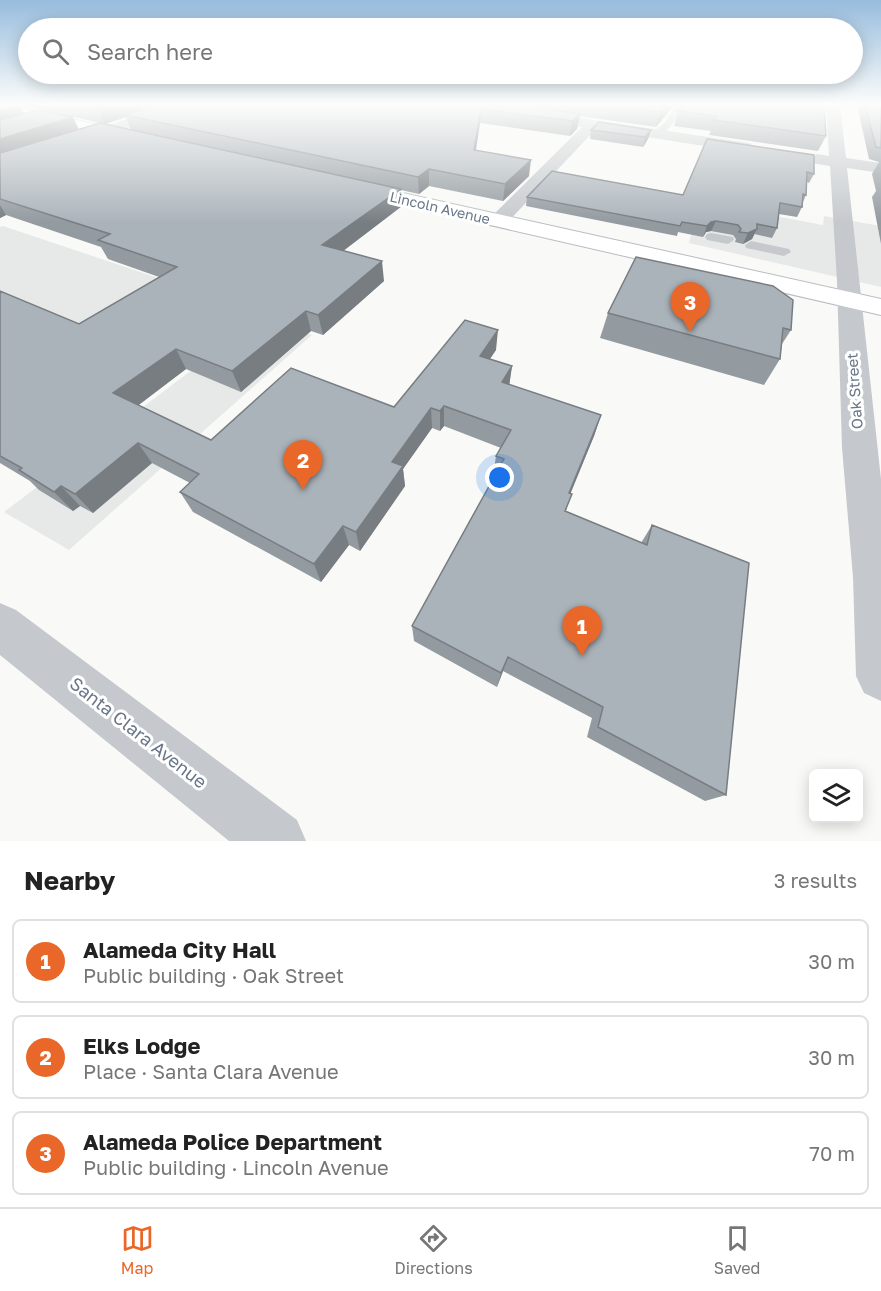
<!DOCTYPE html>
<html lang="en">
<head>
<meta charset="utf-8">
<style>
  :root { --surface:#fff; --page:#f2f2f2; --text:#222; --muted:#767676; --line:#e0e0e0; --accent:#e96728 }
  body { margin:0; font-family:"Golos Text",sans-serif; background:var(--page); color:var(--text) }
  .controls { position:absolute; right:18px; bottom:18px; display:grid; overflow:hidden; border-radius:9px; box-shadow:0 3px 15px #0003 }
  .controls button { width:54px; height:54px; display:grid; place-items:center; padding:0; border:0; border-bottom:2px solid var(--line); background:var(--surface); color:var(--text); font:30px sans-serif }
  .you { position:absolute; left:500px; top:478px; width:21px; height:21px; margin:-15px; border:4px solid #fff; border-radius:50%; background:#1a73e8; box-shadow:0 0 0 9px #1a73e833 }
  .badge { display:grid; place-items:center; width:39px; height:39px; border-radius:50%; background:var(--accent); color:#fff; font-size:20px; font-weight:700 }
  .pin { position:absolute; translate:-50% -50px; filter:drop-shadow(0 2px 3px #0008) }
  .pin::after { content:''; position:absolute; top:32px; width:21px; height:18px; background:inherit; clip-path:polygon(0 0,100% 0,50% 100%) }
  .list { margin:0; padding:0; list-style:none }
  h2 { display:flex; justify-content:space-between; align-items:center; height:78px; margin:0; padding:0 24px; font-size:26px }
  h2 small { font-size:20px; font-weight:400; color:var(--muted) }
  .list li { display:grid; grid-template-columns:39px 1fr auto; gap:18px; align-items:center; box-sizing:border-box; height:84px; margin:0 12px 12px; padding:0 12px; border:2px solid var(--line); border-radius:9px }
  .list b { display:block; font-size:22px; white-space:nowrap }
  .list p { margin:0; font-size:20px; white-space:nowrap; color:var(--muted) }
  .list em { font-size:20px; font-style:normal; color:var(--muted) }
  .icon { flex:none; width:33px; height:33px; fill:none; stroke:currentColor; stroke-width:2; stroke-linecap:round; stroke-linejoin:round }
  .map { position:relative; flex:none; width:881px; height:841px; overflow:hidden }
  .search { position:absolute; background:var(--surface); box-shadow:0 3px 15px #0003; left:18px; right:18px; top:18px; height:66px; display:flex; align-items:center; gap:15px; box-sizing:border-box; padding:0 21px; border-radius:33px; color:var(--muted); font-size:22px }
  .sheet { height:366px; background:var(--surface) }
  nav { display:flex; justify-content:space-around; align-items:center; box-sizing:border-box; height:84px; border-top:2px solid var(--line); background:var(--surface); font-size:16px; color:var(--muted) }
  nav a { display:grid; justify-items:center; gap:3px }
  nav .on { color:var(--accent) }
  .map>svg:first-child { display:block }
</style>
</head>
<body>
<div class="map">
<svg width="881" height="841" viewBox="0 0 881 841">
  <rect width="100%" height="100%" fill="#f9faf7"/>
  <!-- built -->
  <path fill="#e7e9e8" d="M700 202 823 225 824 216 881 226V287L689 243Z
    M3 226 182 286 0 398V227Z
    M262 317 312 335 69 550 4 512Z"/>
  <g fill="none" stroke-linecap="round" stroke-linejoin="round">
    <defs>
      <path id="secondary" d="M0 105H9L130 132 138 137 130 142 0 111Z
        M358 183 881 299V315L351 193 349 189 351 185Z"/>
    </defs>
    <!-- secondary casing -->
    <use href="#secondary" stroke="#b8bcc2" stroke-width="2"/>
    <!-- service -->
    <path fill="#c5c9cd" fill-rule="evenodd" d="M677 105H685C677 116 668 137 653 136V132L664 123Z
      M711 233 733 237 734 240 728 244 707 240 705 237 707 234Z
      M751 241 789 249 791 252 784 256 746 248 745 245Z"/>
    <!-- minor -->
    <path fill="#c5c9cd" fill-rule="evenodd" d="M170 105H191L189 108 0 171V160Z
      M459 105H493L749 143 757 148 749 153 596 129 505 225H491L488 221 491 217 582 127 466 109Z
      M826 105H840L846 158 881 163V173L847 168 881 479V701L864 693 856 676 853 577 842 448 837 281 830 166 811 163 809 159 817 154 829 156Z"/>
    <!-- tertiary -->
    <path fill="#c5c9cd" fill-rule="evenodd" d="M0 603 16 610 297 820 306 841H229L0 655Z"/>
    <!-- secondary -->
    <use href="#secondary" fill="#fff" fill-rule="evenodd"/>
  </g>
  <!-- wall -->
  <path fill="#939aa0" d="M0 105 24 113 79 129 131 130 126 117 105 124 21 105H674L656 127 580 116 577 129 570 136 480 123 476 150 529 176 503 201 429 186 419 194 401 190 402 206 343 251 384 281 323 335 311 331 241 392 186 369 138 405 211 440 394 407 496 350 490 359 512 366 509 385 601 415 594 436 570 493 566 512 641 543 652 525 726 795 705 801 587 737 592 718 503 671 497 687 414 641 412 626 494 477 493 476 496 456 501 448 444 426 440 431 432 428 403 469 405 486 360 551 349 545 321 582 193 512 180 492 190 483 152 463 93 513 80 506 73 511 39 490 30 481 0 463V291L79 324 159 277 108 259 101 247 6 215 0 218Z
    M683 105 826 136 818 151 709 135 711 131 674 126 678 111Z
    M857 105H881V244L872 197 876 191 872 174 879 162 869 159Z
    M591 130H651L648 139 643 147 590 139Z
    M707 139 814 174 809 183 807 182 806 195 803 202 802 207 797 217 779 214 777 228 772 238 754 234 752 239 743 244 735 242 736 239 733 235 711 231 706 232 703 237 678 232 677 236 526 206 527 197 683 195Z
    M636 257 791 330 782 344 780 359 764 385 600 338 608 313Z"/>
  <!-- shaded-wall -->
  <path fill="#787d82" d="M20 105 27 120 0 128V111Z
    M112 105H162L125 115 126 117 105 124 98 109Z
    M666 105H674L656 127 660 112Z
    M481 109 480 123 473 166 474 150Z
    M580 114 577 129 570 136 572 121Z
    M73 117 80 132 0 158V139Z
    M651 130 648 139 643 147 645 137Z
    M531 160 529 176 503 201 505 184Z
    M429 169V186L419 194 418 177Z
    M401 189 402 206 326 264 322 245Z
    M0 205 6 215 0 218Z
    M716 221 711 231 706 232 703 237 707 226 711 222Z
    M757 229 752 239 743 244 748 233Z
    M382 261 384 281 323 335 318 315Z
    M306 311 311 331 241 392 232 371Z
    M498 330 496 350 478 376 480 356Z
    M176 349 186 369 127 414 113 393Z
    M512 366 509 387 502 382Z
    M444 406V426L440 431V411Z
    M431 408 432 428 403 469 405 486 360 551 356 532 392 462Z
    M601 415 594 436 563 512 569 493Z
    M138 443 152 463 93 513 75 494Z
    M61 486 80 506 73 511 54 492Z
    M343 526 349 545 321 582 314 564Z
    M508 657 503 671 497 687 501 673Z"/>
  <!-- building -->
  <path fill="#abb3ba" stroke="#787d82" stroke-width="1.5" d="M0 105H20L0 111Z
    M78 105H112L98 109Z
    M157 105H519L580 114 572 121 481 109 474 150 531 160 505 184 429 169 418 177 125 115Z
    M607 105H666L660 112Z
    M683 105H824L826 136 714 120 716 116 678 111Z
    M865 105H881V148L876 147Z
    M38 110 73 117 0 139V120Z
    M599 122 651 130 645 137 591 130Z
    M100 123 401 189 322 245 382 261 318 315 306 311 232 371 176 349 113 393 211 440 291 368 394 407 465 320 498 330 480 356 512 366 502 382 601 415 569 493 572 494 565 511 647 545 652 525 749 563 726 795 598 727 603 707 508 657 501 673 412 626 504 459 496 456 511 430 444 406 440 411 431 408 392 462 403 466 356 532 343 526 314 564 180 492 199 474 138 443 75 494 61 486 54 492 19 470 22 468 0 456V291L79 324 177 267 98 240 110 234 0 199V153Z
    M707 139 814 155V174L807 172 806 195 803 194 802 207 780 203 777 228 757 224V229L748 233 739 232 741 229 738 225 716 221 711 222 707 226 682 222 680 226 527 197 552 171 683 195Z
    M636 257 773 286 793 300 791 330 783 328 780 359 608 313Z"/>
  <!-- sky -->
  <linearGradient id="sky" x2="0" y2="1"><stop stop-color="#97bcdd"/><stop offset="0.47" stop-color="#fcfdfb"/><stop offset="1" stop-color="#fcfdfb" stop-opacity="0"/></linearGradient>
  <rect width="881" height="223" fill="url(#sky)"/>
  <g text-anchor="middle" stroke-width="6" stroke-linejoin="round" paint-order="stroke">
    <!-- far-street labels -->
    <g font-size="14" fill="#687789" stroke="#fff">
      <text transform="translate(440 208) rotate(13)" y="5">Lincoln Avenue</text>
    </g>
    <!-- street labels -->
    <g font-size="15" fill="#687789" stroke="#fff">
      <text transform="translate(855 391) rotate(-94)" y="5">Oak Street</text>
    </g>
    <!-- near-street labels -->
    <g font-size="18" fill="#687789" stroke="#fff">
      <text transform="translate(138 733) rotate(38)" y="6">Santa Clara Avenue</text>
    </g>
  </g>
</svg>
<div class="controls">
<button><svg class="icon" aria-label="layers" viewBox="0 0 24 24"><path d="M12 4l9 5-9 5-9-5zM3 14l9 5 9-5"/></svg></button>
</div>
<div class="you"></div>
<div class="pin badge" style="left:582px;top:656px">1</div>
<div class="pin badge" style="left:303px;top:490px">2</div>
<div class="pin badge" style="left:690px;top:332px">3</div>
<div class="search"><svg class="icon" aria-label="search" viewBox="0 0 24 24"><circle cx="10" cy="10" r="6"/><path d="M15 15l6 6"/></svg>Search here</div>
</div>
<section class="sheet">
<h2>Nearby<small>3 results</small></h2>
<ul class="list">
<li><span class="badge">1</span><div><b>Alameda City Hall</b><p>Public building · Oak Street</p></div><em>30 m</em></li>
<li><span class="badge">2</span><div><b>Elks Lodge</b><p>Place · Santa Clara Avenue</p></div><em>30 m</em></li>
<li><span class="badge">3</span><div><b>Alameda Police Department</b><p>Public building · Lincoln Avenue</p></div><em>70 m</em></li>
</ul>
</section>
<nav>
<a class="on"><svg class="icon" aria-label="map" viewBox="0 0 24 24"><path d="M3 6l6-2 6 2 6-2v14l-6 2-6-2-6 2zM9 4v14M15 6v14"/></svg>Map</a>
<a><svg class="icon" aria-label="directions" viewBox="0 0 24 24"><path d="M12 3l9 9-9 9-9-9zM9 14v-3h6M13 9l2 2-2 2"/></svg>Directions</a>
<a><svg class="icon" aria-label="saved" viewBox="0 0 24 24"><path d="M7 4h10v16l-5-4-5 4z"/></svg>Saved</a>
</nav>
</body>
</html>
